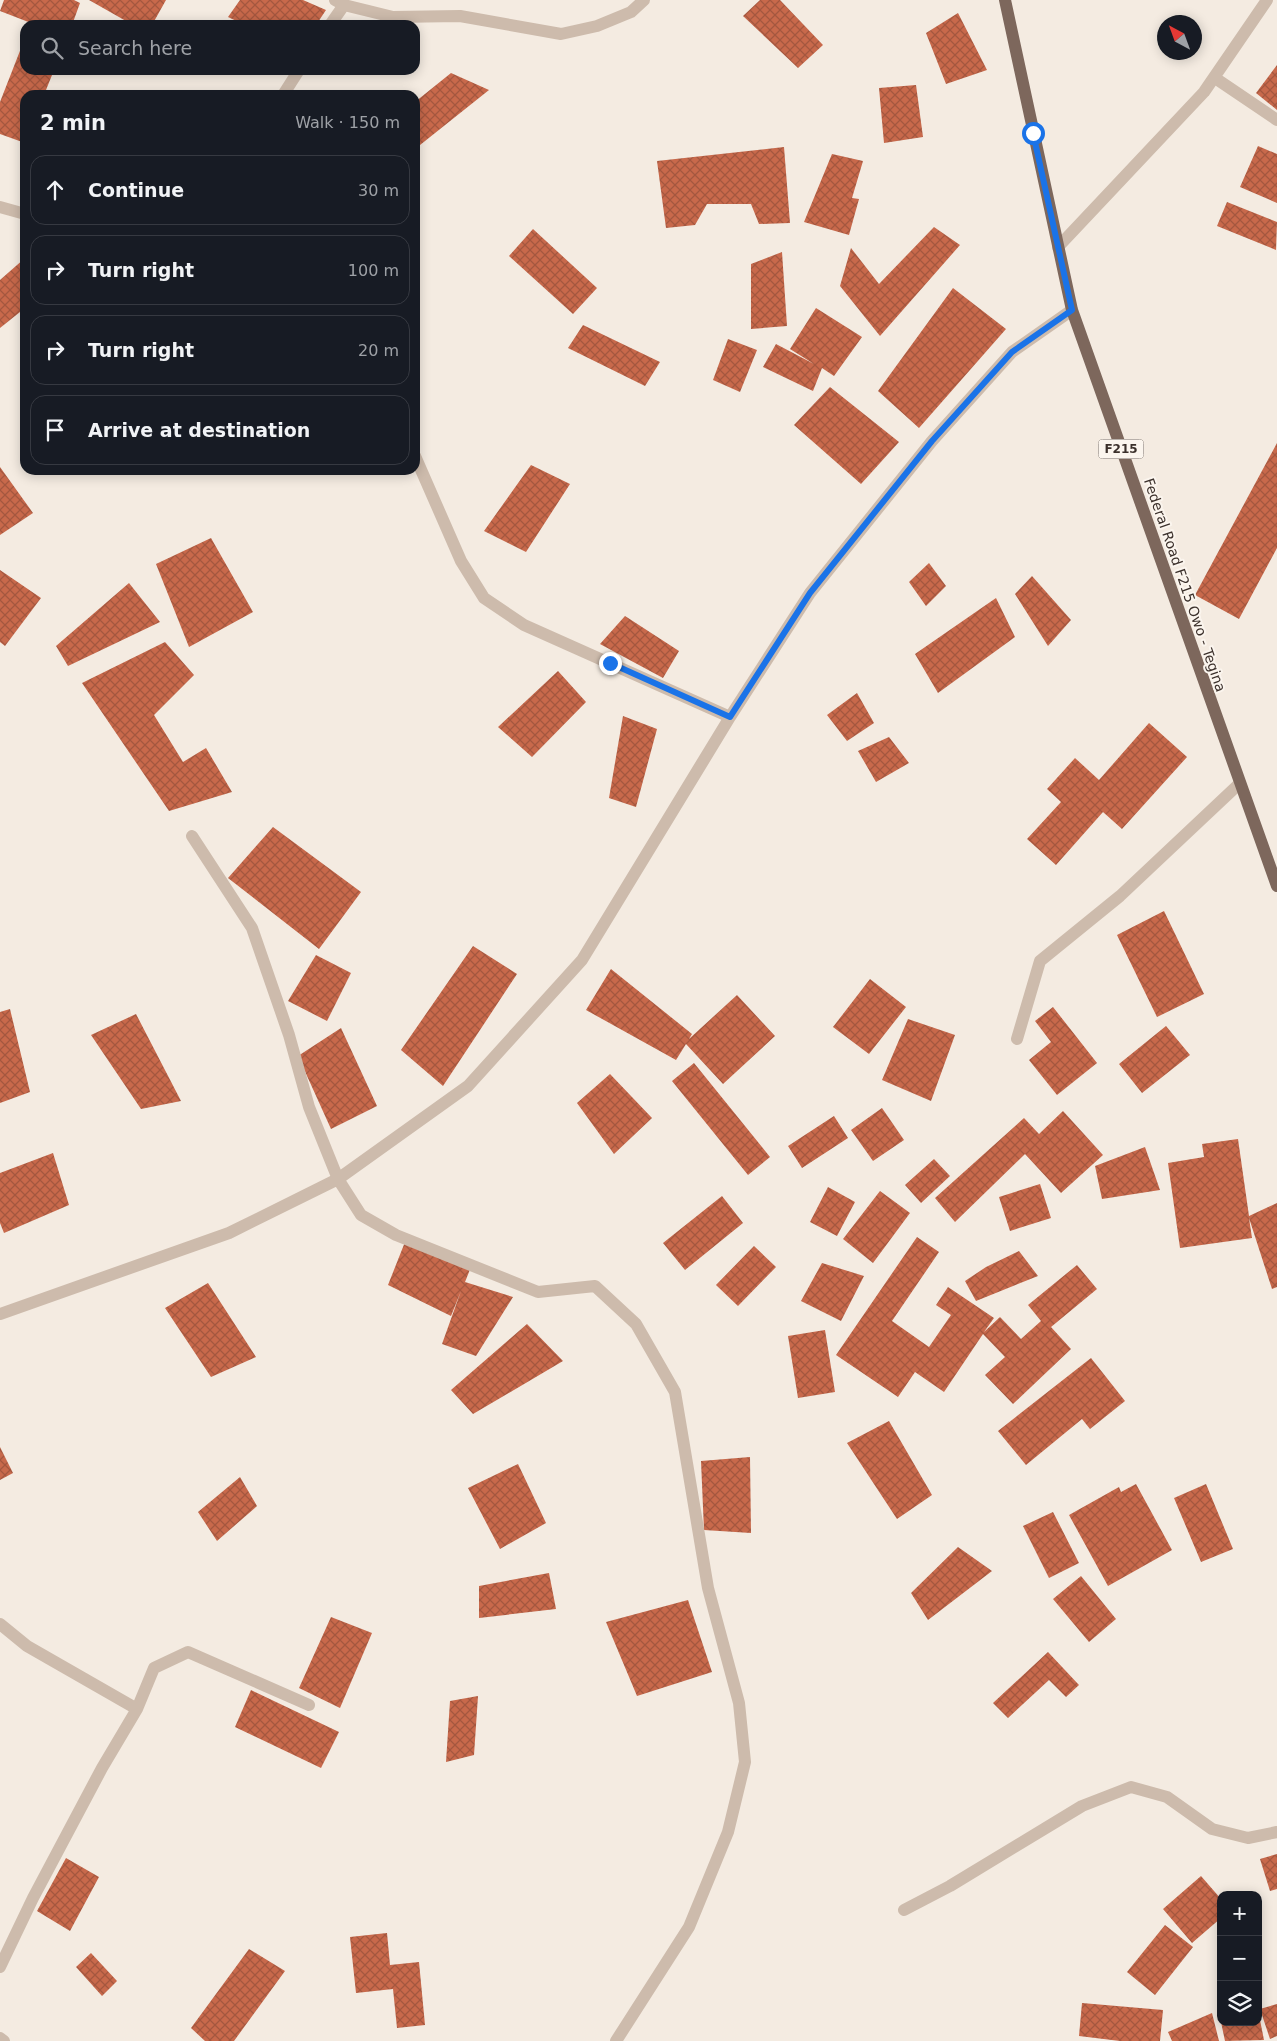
<!DOCTYPE html>
<html lang="en">
<head>
<meta charset="utf-8">
<style>
  :root { --surface:#171b24; --page:#242831; --text:#f1f3f6; --muted:#9ea1a6; --line:#363941 }
  body { margin:0; font-family:"DejaVu Sans",sans-serif; background:var(--page); color:var(--text) }
  .controls { position:absolute; right:15px; bottom:15px; display:grid; overflow:hidden; border-radius:10px; box-shadow:0 2px 12px #0003 }
  .controls button { width:45px; height:45px; display:grid; place-items:center; padding:0; border:0; border-bottom:1px solid var(--line); background:var(--surface); color:var(--text); font:25px sans-serif }
  .compass { position:absolute; left:1157px; top:15px; width:45px; height:45px; border-radius:50%; background:var(--surface); box-shadow:0 2px 12px #0003; rotate:319deg }
  .stop { position:absolute; width:15px; height:15px; margin:-11px; border:4px solid #1a73e8; border-radius:50%; background:#fff }
  .stop.end { background:#1a73e8; border-color:#fff; box-shadow:0 1px 5px #0008 }
  .list { margin:0; padding:0; list-style:none }
  h2 { display:flex; justify-content:space-between; align-items:center; height:65px; margin:0; padding:0 20px; font-size:21px }
  h2 small { font-size:16px; font-weight:400; color:var(--muted) }
  .list li { display:grid; grid-template-columns:32px 1fr auto; gap:15px; align-items:center; box-sizing:border-box; height:70px; margin:0 10px 10px; padding:0 10px; border:1px solid var(--line); border-radius:15px }
  .list b { display:block; font-size:19px; white-space:nowrap }
  .list em { font-size:16px; font-style:normal; color:var(--muted) }
  .icon { flex:none; width:28px; height:28px; fill:none; stroke:currentColor; stroke-width:2; stroke-linecap:round; stroke-linejoin:round }
  .map { position:relative; flex:none; width:1277px; height:2041px; overflow:hidden }
  .search { position:absolute; background:var(--surface); box-shadow:0 2px 12px #0003; left:20px; top:20px; width:400px; height:55px; display:flex; align-items:center; gap:12px; box-sizing:border-box; padding:0 18px; border-radius:15px; color:var(--muted); font-size:19px }
  .panel { position:absolute; background:var(--surface); box-shadow:0 2px 12px #0003; left:20px; top:90px; width:400px; height:385px; border-radius:15px }
  .map>svg:first-child { display:block }
</style>
</head>
<body>
<div class="map">
<svg width="1277" height="2041" viewBox="0 0 1277 2041">
  <defs>
    <pattern id="building-cross-hatch" width="8" height="8" patternUnits="userSpaceOnUse" patternTransform="scale(1.25)"><rect width="8" height="8" fill="#c8694b"/><path d="M0 0l8 8M0 8l8-8" fill="none" stroke="#a4573f"/></pattern>
  </defs>
  <rect width="100%" height="100%" fill="#f4ebe1"/>
  <!-- building -->
  <path fill="url(#building-cross-hatch)" d="M4 0H74L80 3 72 25H30L31 23 0 11Z
    M89 0H166L152 25H133Z
    M240 0H303L326 10 316 25H245L228 17Z
    M760 0H780L823 45 798 68 743 16Z
    M958 13 987 70 946 84 926 33Z
    M25 38V70H54L44 95H25V143L0 134V102Z
    M1277 65V110L1256 93Z
    M451 73 489 90 415 149V102Z
    M916 85 923 137 884 143 879 88Z
    M1258 146 1277 154V203L1240 187Z
    M784 147 790 223 759 224 751 204H707L695 225 666 228 657 161Z
    M832 154 863 161 852 198 859 199 849 235 804 222Z
    M1227 202 1277 222 1276 250 1217 226Z
    M934 227 960 245 880 336 840 286 851 248 879 284Z
    M533 229 597 288 573 314 509 256Z
    M782 252 787 326 751 329V264Z
    M25 258V308L0 328V280Z
    M953 288 1006 329 919 428 878 391Z
    M816 308 862 337 834 376 822 368 813 391 763 367 776 344 814 364 790 349Z
    M583 325 660 362 645 386 568 348Z
    M728 339 757 350 740 392 713 380Z
    M830 387 899 442 861 484 794 425Z
    M1277 443V548L1239 619 1195 595Z
    M531 465 570 484 526 552 484 531Z
    M0 467 33 513 0 535Z
    M211 538 253 612 189 647 156 564Z
    M929 563 946 586 926 606 909 582Z
    M0 570 41 598 5 646 0 642Z
    M1032 576 1071 620 1048 646 1015 594Z
    M129 583 160 622 68 666 56 646Z
    M996 598 1015 637 938 693 915 654Z
    M625 616 679 651 663 678 600 644Z
    M165 642 194 675 154 715 183 762 206 748 232 792 169 811 82 683Z
    M558 671 586 702 532 757 498 727Z
    M857 693 874 723 847 741 827 715Z
    M623 716 657 729 636 807 609 798Z
    M1149 723 1187 757 1122 829 1103 812 1056 865 1027 839 1061 802 1047 789 1075 758 1099 780Z
    M889 737 909 763 876 782 858 751Z
    M273 827 361 892 319 949 228 878Z
    M1164 911 1204 994 1157 1017 1117 935Z
    M473 946 517 974 443 1086 401 1050Z
    M316 955 351 973 327 1021 288 1001Z
    M611 969 692 1034 689 1039 737 995 775 1036 723 1084 686 1044 676 1060 586 1010Z
    M870 979 906 1007 869 1054 833 1027Z
    M1053 1007 1097 1063 1057 1095 1029 1060 1051 1042 1035 1021Z
    M10 1009 30 1092 0 1103V1012Z
    M136 1014 181 1101 141 1109 91 1035Z
    M908 1019 955 1035 931 1101 882 1080Z
    M1166 1026 1190 1055 1142 1093 1119 1064Z
    M341 1028 377 1106 331 1129 298 1056Z
    M694 1063 770 1157 748 1175 672 1081Z
    M610 1074 652 1118 614 1154 577 1103Z
    M882 1108 904 1140 873 1161 851 1130Z
    M1063 1111 1103 1155 1061 1193 1025 1154 955 1222 935 1198 1024 1118 1039 1134Z
    M834 1116 848 1138 802 1168 788 1146Z
    M1238 1139 1249 1216 1277 1203V1287L1272 1289 1249 1218 1252 1238 1180 1248 1168 1163 1204 1157 1202 1144Z
    M1145 1147 1160 1190 1102 1199 1095 1166Z
    M53 1153 69 1205 4 1233 0 1223V1173Z
    M934 1159 950 1176 921 1203 905 1185Z
    M1040 1184 1051 1218 1010 1231 999 1197Z
    M828 1187 855 1202 837 1236 810 1222Z
    M880 1191 910 1213 873 1263 843 1239Z
    M722 1196 743 1223 685 1270 663 1243Z
    M917 1237 939 1252 892 1321 929 1347 951 1315 936 1305 948 1287 994 1318 984 1332 1000 1317 1021 1339 1041 1321 1028 1305 1077 1265 1097 1289 1051 1327 1071 1349 1013 1404 985 1375 1005 1357 983 1334 944 1392 915 1372 898 1397 836 1355Z
    M405 1242 471 1267 465 1282 513 1297 476 1356 442 1344 461 1291 451 1316 388 1285Z
    M754 1246 776 1267 738 1306 716 1285Z
    M1019 1251 1038 1276 976 1301 965 1281 986 1267Z
    M822 1263 864 1276 841 1321 801 1301Z
    M208 1283 256 1357 211 1377 165 1308Z
    M527 1324 563 1361 473 1414 451 1390Z
    M825 1330 835 1392 798 1398 788 1336Z
    M1091 1358 1125 1401 1090 1429 1082 1419 1026 1465 998 1431Z
    M889 1421 932 1495 897 1519 847 1443Z
    M0 1447 13 1473 0 1480Z
    M750 1457 751 1533 704 1530 701 1461Z
    M518 1464 546 1523 500 1549 468 1488Z
    M240 1477 257 1506 217 1541 198 1512Z
    M1136 1484 1172 1550 1108 1586 1069 1515 1119 1487 1121 1492Z
    M1206 1484 1233 1549 1201 1562 1174 1498Z
    M1053 1512 1079 1563 1049 1578 1023 1526Z
    M958 1547 992 1571 928 1620 911 1593Z
    M549 1573 556 1609 479 1618V1586Z
    M1081 1576 1116 1619 1089 1642 1053 1599Z
    M688 1600 712 1672 637 1696 606 1622Z
    M331 1617 372 1633 340 1708 299 1688Z
    M1048 1652 1079 1685 1066 1697 1049 1680 1008 1718 993 1703Z
    M251 1690 339 1732 321 1768 235 1727Z
    M478 1696 474 1755 446 1762 450 1701Z
    M1277 1854V1889L1270 1891 1260 1859Z
    M66 1858 99 1877 70 1931 37 1911Z
    M1201 1876 1221 1899V1918L1192 1943 1163 1909Z
    M1165 1925 1193 1947 1155 1995 1127 1972Z
    M387 1933 390 1965 419 1962 425 2025 397 2028 393 1989 356 1993 350 1937Z
    M249 1949 285 1971 234 2041H205L191 2028Z
    M91 1953 117 1981 102 1996 76 1967Z
    M1082 2003 1163 2010 1160 2041H1120L1079 2036Z
    M1277 2004V2036L1270 2039 1260 2009Z
    M1212 2013 1219 2041H1172L1168 2032Z
    M1259 2015 1264 2040 1225 2041 1221 2022H1258Z"/>
  <g fill="none" stroke-linecap="round" stroke-linejoin="round">
    <!-- minor -->
    <path stroke="#cdbbac" stroke-width="12" d="M335 0 344 5 393 17 460 16 561 34 597 26 631 12 644 0
      M330 25 344 5
      M1215 78 1277 120
      M283 95 299 70
      M0 207 25 214
      M1058 247 1204 92 1267 0
      M415 456 461 561 484 598 524 625 730 717
      M192 836 252 928 289 1035 309 1107 338 1179 361 1215 396 1235 538 1292 595 1286 636 1324 675 1392 708 1588 739 1703 745 1762 728 1832 689 1927 616 2041
      M1017 1039 1040 961 1120 896 1239 784
      M0 1314 229 1233 338 1179 468 1086 582 960 730 717 810 593 932 441 1012 352 1072 310
      M0 1624 27 1646 137 1709
      M904 1910 950 1886 1082 1806 1131 1787 1167 1797 1212 1829 1248 1838 1277 1832
      M0 1967 33 1898 102 1768 137 1709 154 1668 188 1652 309 1705
      M0 2038 4 2041"/>
    <!-- major -->
    <path stroke="#7d675c" stroke-width="12" d="M1005 0 1072 310 1277 886"/>
  </g>
  <g fill="none" stroke-linecap="round" stroke-linejoin="round">
    <!-- route -->
    <path stroke="#1a73e8" stroke-width="6" d="M610 663 730 717 810 593 932 441 1012 352 1072 310 1033 133"/>
  </g>
  <g text-anchor="middle" stroke-width="4" stroke-linejoin="round" paint-order="stroke">
    <!-- shield labels -->
    <rect fill="#fbf5ee" stroke="#756b66" stroke-width="1" x="1098.5" y="439.5" width="45" height="19" rx="4"/>
    <g font-size="12" font-weight="bold" fill="#3b302b">
      <text x="1121" y="453">F215</text>
    </g>
    <!-- street labels -->
    <g font-size="14" fill="#3b302b" stroke="#fbf5ee">
      <text transform="translate(1185 585) rotate(71)" y="5">Federal Road F215 Owo - Tegina</text>
    </g>
  </g>
</svg>
<div class="controls">
<button>+</button>
<button>−</button>
<button><svg class="icon" aria-label="layers" viewBox="0 0 24 24"><path d="M12 4l9 5-9 5-9-5zM3 14l9 5 9-5"/></svg></button>
</div>
<svg class="compass" viewBox="-18 -18 36 36"><path d="M0-13l5 13h-10z" fill="#e53935"/><path d="M0 13l5-13h-10z" fill="#9ea1a6"/></svg>
<div class="stop" style="left:1033px;top:133px"></div>
<div class="stop end" style="left:610px;top:663px"></div>
<div class="search"><svg class="icon" aria-label="search" viewBox="0 0 24 24"><circle cx="10" cy="10" r="6"/><path d="M15 15l6 6"/></svg>Search here</div>
<section class="panel">
<h2>2 min<small>Walk · 150 m</small></h2>
<ul class="list">
<li><svg class="icon" aria-label="ahead" viewBox="0 0 24 24"><path d="M12 20V5M6 11l6-6 6 6"/></svg><div><b>Continue</b></div><em>30 m</em></li>
<li><svg class="icon" aria-label="right" viewBox="0 0 24 24"><path d="M7 20v-9h11M14 6l5 5-5 5"/></svg><div><b>Turn right</b></div><em>100 m</em></li>
<li><svg class="icon" aria-label="right" viewBox="0 0 24 24"><path d="M7 20v-9h11M14 6l5 5-5 5"/></svg><div><b>Turn right</b></div><em>20 m</em></li>
<li><svg class="icon" aria-label="arrive" viewBox="0 0 24 24"><path d="M6 21V4h12l-3 4 3 4H6"/></svg><div><b>Arrive at destination</b></div></li>
</ul>
</section>
</div>
</body>
</html>
